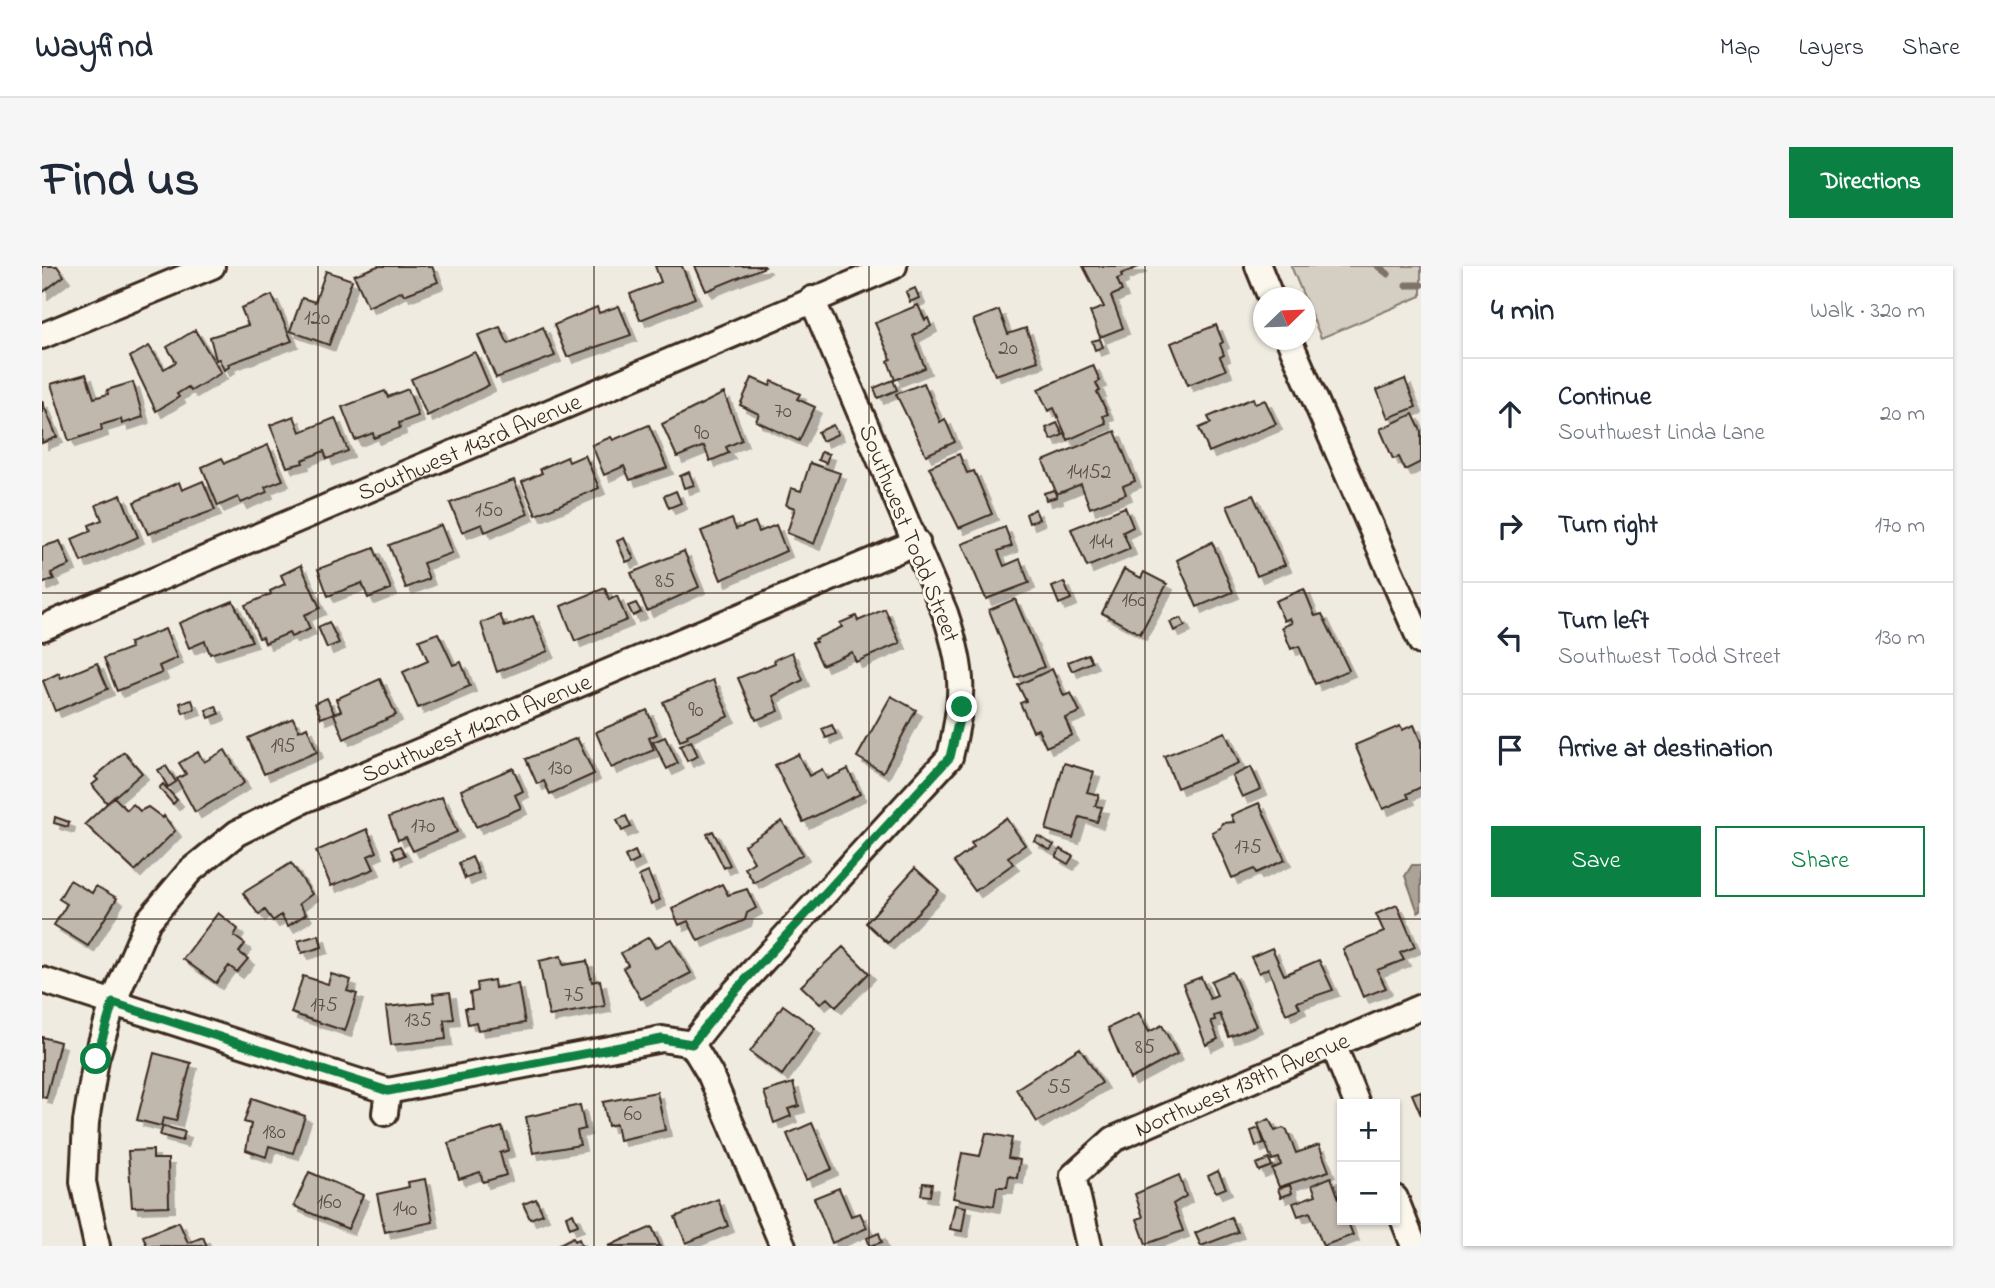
<!DOCTYPE html>
<html lang="en">
<head>
<meta charset="utf-8">
<style>
  :root { --surface:#fff; --page:#f6f6f7; --text:#1f2937; --muted:#747a83; --line:#e0e1e3; --accent:#0b8043 }
  body { margin:0; font-family:"Indie Flower",sans-serif; background:var(--page); color:var(--text) }
  .controls { position:absolute; right:21px; bottom:21px; display:grid; overflow:hidden; border-radius:0px; box-shadow:0 2px 5px #0004 }
  .controls button { width:63px; height:63px; display:grid; place-items:center; padding:0; border:0; border-bottom:2px solid var(--line); background:var(--surface); color:var(--text); font:35px sans-serif }
  .compass { position:absolute; left:1211px; top:21px; width:63px; height:63px; border-radius:50%; background:var(--surface); box-shadow:0 2px 5px #0004; rotate:67deg }
  .stop { position:absolute; width:21px; height:21px; margin:-16px; border:5px solid #0b8043; border-radius:50%; background:#fff }
  .stop.end { background:#0b8043; border-color:#fff; box-shadow:0 2px 7px #0008 }
  .list { margin:0; padding:0; list-style:none }
  h2 { display:flex; justify-content:space-between; align-items:center; height:91px; margin:0; padding:0 28px; font-size:30px }
  h2 small { font-size:23px; font-weight:400; color:var(--muted) }
  .list li { display:grid; grid-template-columns:46px 1fr auto; gap:21px; align-items:center; box-sizing:border-box; height:112px; padding:0 28px; border-top:2px solid var(--line) }
  .list b { display:block; font-size:26px; white-space:nowrap }
  .list p { margin:0; font-size:23px; white-space:nowrap; color:var(--muted) }
  .list em { font-size:23px; font-style:normal; color:var(--muted) }
  .actions { display:flex; gap:14px; padding:21px 28px }
  .actions a { flex:1; padding:16px 0; border:2px solid var(--accent); border-radius:0px; text-align:center; font-size:24px; color:var(--accent) }
  .actions .main { background:var(--accent); color:#fff }
  .icon { flex:none; width:38px; height:38px; fill:none; stroke:currentColor; stroke-width:2; stroke-linecap:round; stroke-linejoin:round }
  .map { position:relative; flex:none; width:1379px; height:980px; overflow:hidden; border-radius:0px }
  header { display:flex; align-items:center; gap:42px; box-sizing:border-box; height:98px; padding:0 35px; background:var(--surface); border-bottom:2px solid var(--line) }
  header strong { font-size:33px }
  nav { display:flex; gap:38px; margin-inline-start:auto; font-size:24px }
  .intro { display:flex; align-items:center; justify-content:space-between; box-sizing:border-box; height:168px; padding:0 42px }
  h1 { margin:0; font-size:49px }
  .button { padding:18px 32px; border-radius:0px; background:var(--accent); color:#fff; font-size:24px; font-weight:700 }
  main { display:flex; gap:42px; padding:0 42px }
  aside { flex:1; background:var(--surface); border-radius:0px; box-shadow:0 2px 5px #0004 }
  .map>svg:first-child { display:block }
</style>
</head>
<body>
<header>
<strong>Wayfind</strong>
<nav><a>Map</a><a>Layers</a><a>Share</a></nav>
</header>
<div class="intro"><h1>Find us</h1><a class="button">Directions</a></div>
<main>
<div class="map">
<svg width="1379" height="980" viewBox="0 0 1379 980">
  <defs>
    <filter id="shadow"><feDropShadow dx="6" dy="6" stdDeviation="0" flood-color="#0004"/></filter>
  </defs>
  <rect width="100%" height="100%" fill="#f0ebe0"/>
  <filter id="ink" filterUnits="userSpaceOnUse"><feTurbulence type="fractalNoise" baseFrequency=".0143" numOctaves="2"/><feDisplacementMap in="SourceGraphic" scale="14" xChannelSelector="R" yChannelSelector="G"/><feConvolveMatrix kernelMatrix="1 2 1 2 8 2 1 2 1" color-interpolation-filters="sRGB"/></filter>
  <g filter="url(#ink)">
    <!-- green -->
    <path fill="#d5cec3" stroke="#887c70" stroke-width="2" d="M1249 0H1379V30L1279 72Z"/>
    <!-- water -->
    <path fill="#aca397" stroke="#7f7367" stroke-width="2" d="M1370 599H1379V644L1376 646 1363 610Z"/>
    <g fill="none" stroke-linecap="round" stroke-linejoin="round">
      <!-- stream -->
      <path stroke="#7f7367" stroke-width="7" d="M1336 0 1346 8
        M1364 19H1379"/>
    </g>
    <!-- building -->
    <path fill="#c0b8ad" stroke="#3b2a1e" stroke-width="2" filter="url(#shadow)" d="M0 0H15L22 10 0 27Z
      M336 0H390L396 16 362 29 360 25 326 41 312 9Z
      M613 0H640L653 32 598 54 588 28 619 16Z
      M653 0H722L723 1 664 25Z
      M1041 0H1099L1079 8 1080 11 1075 13 1080 25 1069 30 1081 62 1058 71 1048 46 1062 41Z
      M284 5 310 14 287 79 248 65 260 32 273 36Z
      M873 22 877 32 868 36 864 26Z
      M230 29 250 75 186 98 187 101 182 104 177 93 174 94 168 71 206 59 199 42Z
      M876 39 883 54 886 52 889 60 871 70 883 102 853 114 846 95 849 93 833 57Z
      M577 40 589 69 525 91 512 59 555 41 557 47Z
      M957 44 966 68 984 62 996 95 953 109 931 54Z
      M1174 59 1181 76 1178 78 1182 89 1178 91 1184 104 1146 119 1129 77Z
      M458 61 466 78 501 61 513 90 454 112 436 69Z
      M153 64 179 107 149 125 146 121 135 128 137 131 114 145 88 91 107 80 122 103 134 96 125 81Z
      M1058 73 1061 81 1053 84 1050 75Z
      M433 86 447 119 385 150 369 113Z
      M1051 99 1058 115 1054 117 1058 125 1055 126 1066 148 1061 150 1064 157 1026 174 1012 142 1006 145 996 123Z
      M44 108 52 132 66 128 65 124 91 116 101 151 80 158 79 153 59 159 60 164 27 175 9 118Z
      M710 112 728 120 730 115 758 128 755 133 773 141 757 175 714 155 717 148 698 139Z
      M1363 113 1374 141 1346 152 1335 124Z
      M851 114 855 124 836 132 832 122Z
      M882 117 898 156 903 153 913 176 884 189 854 128Z
      M366 123 376 150 357 157 358 162 332 172 331 167 313 174 300 141 343 125 346 131Z
      M682 127 700 174 684 181 687 187 668 195 662 180 635 191 620 158Z
      M1211 132 1213 138 1223 134 1234 158 1167 186 1157 162 1169 157 1166 151Z
      M0 135 15 171 0 177Z
      M1371 148 1379 165V196L1363 204 1357 191 1351 193 1338 163Z
      M252 150 258 166 293 152 306 185 285 193 282 185 260 194 261 197 245 201 228 159Z
      M1015 157 1021 169 1009 174 1004 162Z
      M607 159 625 202 588 214 582 200 562 209 550 179 569 171 571 174Z
      M791 159 796 168 780 175 776 166Z
      M1073 165 1093 215 1081 220 1084 228 1048 242 1039 218 1015 228 1001 195Z
      M226 179 241 214 223 221 225 226 199 237 196 231 176 240 160 201 180 192 183 197Z
      M779 186 787 188 784 197 776 194Z
      M917 188 925 207 932 205 950 248 917 262 887 201Z
      M543 189 557 222 494 249 480 216 500 207 498 203 525 191 527 196Z
      M768 197 798 207 772 278 745 267 753 242 744 239 749 222 759 225Z
      M647 206 652 219 642 222 638 210Z
      M472 214 486 248 443 266 440 258 420 266 408 237Z
      M161 215 173 244 106 268 92 236 137 216 140 224Z
      M1012 224 1015 231 1004 234 1002 227Z
      M634 225 639 237 627 242 622 230Z
      M79 229 96 271 39 296 30 273 49 265 47 259 60 254 54 239Z
      M1211 229 1243 299 1215 310 1185 240Z
      M1083 241 1091 261 1081 266 1088 283 1045 301 1029 263Z
      M993 243 997 253 987 257 984 248Z
      M690 253 694 263 713 256 717 266 734 259 744 285 679 314 659 265Z
      M399 259 410 287 381 297 387 313 364 322 347 279Z
      M963 261 970 280 956 285 962 300 978 293 987 317 944 333 920 278Z
      M582 272 592 293 584 296 575 275Z
      M18 275 28 299 9 307 12 313 0 318V281Z
      M1170 276 1191 326 1155 341 1135 294Z
      M332 282 349 323 326 332 320 317 286 330 276 303Z
      M642 285 657 321 605 345 589 307Z
      M259 299 278 342 262 349 268 363 249 371 247 367 223 377 221 371 217 372 203 339 229 328 228 325 243 318 239 309Z
      M1082 303 1099 312 1102 306 1125 318 1098 368 1060 347Z
      M1022 316 1029 333 1017 338 1010 321Z
      M563 322 567 334 575 330 585 354 533 375 519 340Z
      M1262 323 1273 350 1280 348 1307 404 1273 418 1257 380 1249 383 1240 361 1250 357 1248 352 1242 355 1233 335Z
      M973 333 1002 401 974 412 947 344Z
      M191 335 210 375 168 388 163 375 147 382 137 357Z
      M594 337 599 346 591 350 586 340Z
      M843 343 858 377 814 396 810 386 780 399 770 377 774 376 773 373 800 361 798 357 814 350 816 355Z
      M458 349 463 361 491 350 506 385 455 406 439 357Z
      M1139 352 1143 360 1132 365 1128 356Z
      M287 356 297 377 285 382 276 361Z
      M123 363 135 392 117 400 120 407 75 425 62 392 89 382 87 377Z
      M396 367 411 399 419 396 428 420 376 442 361 406 386 395 377 374Z
      M750 386 761 414 731 430 737 445 714 454 696 412 733 397 732 394Z
      M1046 388 1050 396 1030 405 1026 396Z
      M55 397 66 423 13 445 1 415 17 407 19 412Z
      M1010 403 1022 430 1029 427 1038 446 1023 452 1030 469 1004 481 996 463 991 465 978 437 984 435 976 419Z
      M338 413 354 449 302 473 292 448 299 445 294 433Z
      M671 414 687 450 645 469 646 472 638 475 621 436Z
      M849 430 874 444 841 506 815 491Z
      M285 432 292 447 279 452 273 437Z
      M150 434 153 443 141 447 138 437Z
      M174 440 177 448 167 452 164 444Z
      M605 444 615 468 607 472 612 484 569 502 554 466Z
      M251 452 257 465 265 461 275 486 222 508 206 472Z
      M790 459 794 468 784 472 780 463Z
      M1372 459 1379 476V521L1365 528 1367 532 1341 543 1313 479 1358 460 1360 464Z
      M1183 466 1197 497 1135 522 1122 490Z
      M623 471 636 497 625 503 611 476Z
      M535 472 552 508 508 528 502 515 495 518 484 493Z
      M649 475 656 490 645 495 638 480Z
      M183 484 202 517 153 546 135 513 144 508 137 497 156 486 162 496Z
      M82 486 100 507 65 537 50 519 56 514 53 511Z
      M756 488 767 510 780 503 785 513 806 503 818 528 761 556 733 499Z
      M1022 497 1052 506 1045 526 1057 529 1053 540 1060 541 1055 556 1038 551 1031 572 1004 564Z
      M124 500 134 516 126 521 116 504Z
      M1209 501 1219 523 1200 531 1190 510Z
      M471 502 481 525 473 529 479 542 434 561 419 524Z
      M121 518 135 534 131 538 117 522Z
      M72 531 85 544 91 538 98 545 106 541 121 552 122 550 133 565 93 605 43 558Z
      M400 531 415 566 371 585 364 571 356 574 347 551Z
      M1217 537 1243 594 1214 607 1212 603 1190 612 1170 566 1178 562 1180 557 1192 556 1189 549Z
      M584 550 589 561 580 565 575 554Z
      M13 551 27 556 26 561 12 557Z
      M964 552 983 579 966 591 971 598 933 625 912 596 932 581 929 577Z
      M740 555 761 588 712 617 703 602 712 596 702 579Z
      M325 563 335 586 326 590 332 603 289 620 274 585Z
      M671 565 688 599 682 602 665 568Z
      M996 570 1012 579 1008 584 992 575Z
      M358 580 363 589 354 593 350 583Z
      M1018 583 1031 590 1026 598 1014 591Z
      M593 585 597 594 587 599 583 590Z
      M430 591 437 607 423 613 417 597Z
      M249 597 270 628 257 638 264 648 246 660 239 649 231 655 223 644 217 649 201 627Z
      M873 602 897 624 846 677 824 657Z
      M606 606 618 634 609 638 597 610Z
      M28 614 50 627 54 620 75 632 46 680 12 659 25 638 17 633Z
      M680 618 686 629 705 623 714 642 705 647 703 654 656 675 646 655 637 659 630 643Z
      M1355 639 1373 681 1358 687 1362 694 1335 704 1344 722 1321 731 1301 683 1342 666 1334 648Z
      M176 647 196 663 192 670 203 678 197 686 206 693 195 706 187 700 174 717 141 693Z
      M277 669 280 681 260 687 256 675Z
      M607 671 613 682 629 673 649 707 599 733 581 702 586 699 579 687Z
      M801 681 827 707 794 741 785 732 778 738 759 720Z
      M1230 682 1242 709 1277 694 1291 724 1255 736 1258 742 1244 748 1226 702 1217 707 1209 691Z
      M519 690 521 699 545 695 550 716 558 714 563 740 507 750 497 695Z
      M1190 706 1214 760 1187 771 1178 748 1172 750 1173 754 1169 755 1176 773 1164 779 1141 718 1159 711 1168 733 1175 730 1169 715Z
      M289 708 309 714 305 725 315 728 303 765 249 747 261 710 286 718Z
      M452 714 453 722 476 718 483 757 436 764 434 756 426 758 423 742H430L428 727 436 725 435 717Z
      M408 726 412 753 402 754 404 773 349 779 344 741 392 736 391 728Z
      M741 739 773 762 740 809 708 786Z
      M1097 747 1107 766 1120 759 1135 788 1088 813 1066 762Z
      M0 771 18 776 4 832 0 831Z
      M1038 782 1060 817 995 856 974 823Z
      M112 787 149 797 134 855 121 852 119 860 95 854Z
      M751 817 757 840 746 843 749 850 732 857 722 826Z
      M1379 825V849L1370 828Z
      M615 826 623 864 577 874 574 858 566 860 561 836Z
      M210 832 263 850 251 887 227 880 224 891 204 884 209 858 202 856Z
      M538 839 543 863 535 865 538 879 491 887 484 851Z
      M1227 853 1233 865 1241 862 1245 864 1254 887 1277 879 1287 905 1237 921 1230 903 1239 899 1237 892 1230 894 1216 858Z
      M770 857 790 903 764 914 745 868Z
      M121 860 143 866 140 875 118 869Z
      M460 861 467 884 458 887 464 909 441 916 438 906 417 913 406 877Z
      M1217 862 1222 877 1214 880 1209 865Z
      M944 867 970 872 966 892 978 894 975 912 967 910 965 921H955L952 940 911 932 920 887 938 890Z
      M111 884V893H126L127 940 90 941 86 885Z
      M1227 893 1230 900 1217 905 1214 898Z
      M1176 905 1184 922 1174 926 1166 910Z
      M267 906 321 929 306 963 252 940Z
      M1137 909 1144 930 1131 938 1141 965 1104 978 1095 953 1101 951 1093 928Z
      M1289 911 1300 941V954H1305L1311 969 1281 980 1268 946 1256 950 1251 937 1274 929 1270 919Z
      M383 913 391 956 343 966 335 928 367 921 366 916Z
      M881 917 890 918 888 930 879 929Z
      M1248 919 1250 927 1239 931 1236 923Z
      M797 922 809 950 818 947 825 962 790 977 772 932Z
      M494 933 501 948 488 953 481 938Z
      M676 933 686 960 644 977 633 951Z
      M913 939 924 941 920 965 908 963Z
      M531 947 536 959 528 962 524 950Z
      M1189 951 1196 966 1159 980 1153 967Z
      M137 956 146 977 161 971 165 980H105L101 970Z
      M610 961 618 980H566Z
      M837 967 840 976 828 980 825 972Z
      M531 971 533 975 537 973 540 980H514Z"/>
    <g fill="none" stroke-linecap="round" stroke-linejoin="round">
      <defs>
        <g id="minor">
          <path d="M1216 0 1229 32"/>
          <path d="M0 70 170 0"/>
          <path d="M1247 74 1379 376"/>
          <path id="s1" d="M0 362 852 0"/>
          <path d="M0 714 346 825 620 773 650 778"/>
          <path d="M1291 778 1315 838"/>
          <path d="M343 847 346 825"/>
          <path d="M1353 932 1372 980"/>
          <path id="s2" d="M55 980 41 916 44 856 54 793 71 737 106 655 148 605 195 567 262 534 875 276"/>
          <path d="M741 980 668 808 650 778 685 734 908 491C922 430 923 407 903 347L770 33"/>
          <path id="s3" d="M1047 980 1031 910 1072 873 1379 741"/>
        </g>
      </defs>
      <!-- minor casing -->
      <use href="#minor" stroke="#3b2a1e" stroke-width="30"/>
      <!-- minor -->
      <use href="#minor" stroke="#fbf7ec" stroke-width="24"/>
    </g>
  </g>
  <g fill="none" stroke-linecap="round" stroke-linejoin="round" filter="url(#ink)">
    <!-- route -->
    <path stroke="#0b8043" stroke-width="9" d="M54 793 71 737 346 825 620 773 650 778 685 734 908 491 920 441"/>
  </g>
  <!-- grid -->
  <path fill="none" stroke="#3b2a1e" stroke-width="2" stroke-opacity="0.55" d="M276 0V980M552 0V980M827 0V980M1103 0V980M0 327H1379M0 653H1379"/>
  <g text-anchor="middle" stroke-width="6" stroke-linejoin="round" paint-order="stroke">
    <!-- number labels -->
    <g font-size="21" fill="#5c4e42">
      <text x="275" y="58">120</text>
      <text x="966" y="88">20</text>
      <text x="741" y="151">70</text>
      <text x="660" y="173">90</text>
      <text x="1047" y="212">14152</text>
      <text x="447" y="250">150</text>
      <text x="1059" y="282">144</text>
      <text x="623" y="321">85</text>
      <text x="1092" y="340">160</text>
      <text x="654" y="450">90</text>
      <text x="241" y="486">195</text>
      <text x="518" y="508">130</text>
      <text x="381" y="566">170</text>
      <text x="1206" y="587">175</text>
      <text x="532" y="735">75</text>
      <text x="282" y="745">175</text>
      <text x="376" y="760">135</text>
      <text x="1103" y="787">85</text>
      <text x="1017" y="827">55</text>
      <text x="591" y="854">60</text>
      <text x="232" y="872">180</text>
      <text x="287" y="942">160</text>
      <text x="363" y="949">140</text>
    </g>
    <!-- street labels -->
    <g font-size="24" fill="#3b2a1e" stroke="#fbf7ec">
      <text dy="8" stroke="none"><textPath href="#s1" startOffset="464">Southwest 143rd Avenue</textPath></text>
      <text transform="translate(868 267) rotate(68)" y="8">Southwest Todd Street</text>
      <text dy="8" stroke="none"><textPath href="#s2" startOffset="724">Southwest 142nd Avenue</textPath></text>
      <text dy="8" stroke="none"><textPath href="#s3" startOffset="266">Northwest 139th Avenue</textPath></text>
    </g>
  </g>
</svg>
<div class="controls">
<button>+</button>
<button>−</button>
</div>
<svg class="compass" viewBox="-18 -18 36 36"><path d="M0-13l5 13h-10z" fill="#e53935"/><path d="M0 13l5-13h-10z" fill="#747a83"/></svg>
<div class="stop" style="left:54px;top:793px"></div>
<div class="stop end" style="left:920px;top:441px"></div>
</div>
<aside>
<h2>4 min<small>Walk · 320 m</small></h2>
<ul class="list">
<li><svg class="icon" aria-label="ahead" viewBox="0 0 24 24"><path d="M12 20V5M6 11l6-6 6 6"/></svg><div><b>Continue</b><p>Southwest Linda Lane</p></div><em>20 m</em></li>
<li><svg class="icon" aria-label="right" viewBox="0 0 24 24"><path d="M7 20v-9h11M14 6l5 5-5 5"/></svg><div><b>Turn right</b></div><em>170 m</em></li>
<li><svg class="icon" aria-label="left" viewBox="0 0 24 24"><path d="M17 20v-9H6M10 6l-5 5 5 5"/></svg><div><b>Turn left</b><p>Southwest Todd Street</p></div><em>130 m</em></li>
<li><svg class="icon" aria-label="arrive" viewBox="0 0 24 24"><path d="M6 21V4h12l-3 4 3 4H6"/></svg><div><b>Arrive at destination</b></div></li>
</ul>
<div class="actions"><a class="main">Save</a><a>Share</a></div>
</aside>
</main>
</body>
</html>
